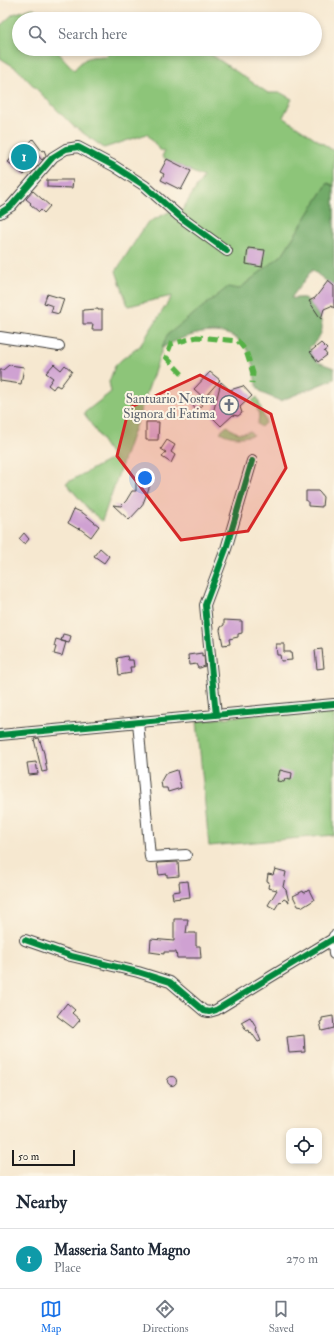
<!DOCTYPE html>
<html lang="en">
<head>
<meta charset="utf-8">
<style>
  :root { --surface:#fff; --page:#f6f6f7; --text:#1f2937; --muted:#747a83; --line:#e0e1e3; --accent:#1a73e8 }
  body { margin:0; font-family:"IM FELL Double Pica",serif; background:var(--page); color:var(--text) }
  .controls { position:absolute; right:12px; bottom:12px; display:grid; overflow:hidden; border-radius:8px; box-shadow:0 2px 6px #0003 }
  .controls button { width:36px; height:36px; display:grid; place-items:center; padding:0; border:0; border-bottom:1px solid var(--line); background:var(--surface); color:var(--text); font:20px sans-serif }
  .scale { position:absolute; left:12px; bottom:10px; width:63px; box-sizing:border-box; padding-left:4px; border:2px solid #1c1c1c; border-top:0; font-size:11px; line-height:14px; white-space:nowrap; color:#1c1c1c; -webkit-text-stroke:3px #fcf5e5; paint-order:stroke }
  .you { position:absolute; left:145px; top:478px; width:14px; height:14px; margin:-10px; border:3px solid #fff; border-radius:50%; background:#1a73e8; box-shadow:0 0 0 6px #1a73e833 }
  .badge { display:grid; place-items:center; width:26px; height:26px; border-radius:50%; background:var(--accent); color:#fff; font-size:13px; font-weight:700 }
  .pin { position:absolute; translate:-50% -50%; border:2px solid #fff; box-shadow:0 1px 4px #0006 }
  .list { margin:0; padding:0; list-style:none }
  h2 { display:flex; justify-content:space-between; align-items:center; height:52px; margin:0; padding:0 16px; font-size:17px }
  h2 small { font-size:13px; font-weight:400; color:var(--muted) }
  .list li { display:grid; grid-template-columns:26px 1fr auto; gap:12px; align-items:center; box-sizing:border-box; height:60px; padding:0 16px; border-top:1px solid var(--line) }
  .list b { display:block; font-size:15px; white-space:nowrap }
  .list p { margin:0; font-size:13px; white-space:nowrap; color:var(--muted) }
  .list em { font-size:13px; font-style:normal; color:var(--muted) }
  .icon { flex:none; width:22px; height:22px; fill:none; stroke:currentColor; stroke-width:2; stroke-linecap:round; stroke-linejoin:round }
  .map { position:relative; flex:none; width:334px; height:1176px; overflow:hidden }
  .search { position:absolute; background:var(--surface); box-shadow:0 2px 6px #0003; left:12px; right:12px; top:12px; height:44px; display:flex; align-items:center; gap:10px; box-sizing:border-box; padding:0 14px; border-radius:22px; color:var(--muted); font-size:15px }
  .sheet { height:112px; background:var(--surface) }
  nav { display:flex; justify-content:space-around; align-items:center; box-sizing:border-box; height:56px; border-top:1px solid var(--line); background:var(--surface); font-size:11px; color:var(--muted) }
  nav a { display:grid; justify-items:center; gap:2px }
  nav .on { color:var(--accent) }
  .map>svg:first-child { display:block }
</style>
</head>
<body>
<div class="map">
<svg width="334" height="1176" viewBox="0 0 334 1176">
  <rect width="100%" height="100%" fill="#fcf5e5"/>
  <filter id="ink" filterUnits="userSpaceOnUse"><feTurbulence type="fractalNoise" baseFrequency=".025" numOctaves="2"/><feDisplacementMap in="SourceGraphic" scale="8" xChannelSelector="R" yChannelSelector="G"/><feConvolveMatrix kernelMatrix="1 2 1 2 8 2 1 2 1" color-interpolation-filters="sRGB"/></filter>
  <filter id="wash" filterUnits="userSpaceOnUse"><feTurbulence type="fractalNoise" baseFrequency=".012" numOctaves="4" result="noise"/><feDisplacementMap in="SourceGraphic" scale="16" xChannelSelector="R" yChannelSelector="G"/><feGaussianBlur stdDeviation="0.9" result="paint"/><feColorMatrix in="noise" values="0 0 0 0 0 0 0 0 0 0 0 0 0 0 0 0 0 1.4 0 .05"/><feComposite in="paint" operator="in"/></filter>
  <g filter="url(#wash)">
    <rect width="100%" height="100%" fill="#f6e8d0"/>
    <!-- green -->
    <path fill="#8dc579" stroke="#54704a" d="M33 8 39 11 44 19H19V49H55L74 70C86 56 88 57 106 56L112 50 114 52 116 49H134L148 56 156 49H203L268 93H281L292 99 283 117 334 151V186L328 183 282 255 239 289 167 335 102 521 89 510 66 483 113 458 84 413 111 392 109 382 115 366 121 360 140 346 172 296 128 306 116 271 147 223 171 211 181 212 203 177 162 157 164 152 160 150 147 134 104 148 72 125 16 68 0 58V26L13 14Z
      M257 397 265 420V423L261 427 257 424C261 415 258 408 252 401Z
      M227 426C234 433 241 435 250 431L253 435C242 438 230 438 220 432Z
      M334 705V835L209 846 197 721Z"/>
    <!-- forest -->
    <path fill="#72aa69" stroke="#476342" d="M328 183 334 186V287L312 270 291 298C295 299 300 297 304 298 309 300 312 306 315 310 327 327 323 335 309 348L318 362 334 368V379L280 401C275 398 264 395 261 392 253 384 255 371 252 362 239 318 192 331 162 348L167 335 228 287 239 289 282 255Z"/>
    <g id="blocks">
      <!-- building -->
      <path fill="#cfa1d2" d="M33 139 42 151 44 150 46 155 42 160 28 144Z
        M22 150 32 167 24 175 8 162 17 152 18 153Z
        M167 159 191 171 181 190 161 180 164 174 160 172Z
        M47 180H73L72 188 47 187Z
        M33 191 50 206 44 213 41 210 39 212 30 204 31 203 26 199Z
        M248 248 265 250 262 267 246 264Z
        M328 281 334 286V308L331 306 324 309 321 319 309 301 315 298Z
        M47 294 64 299 59 314 51 312 53 306 44 303Z
        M98 309V310H102V330H92L93 324H83V310Z
        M321 343 327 349 324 351 327 355 318 362 310 352Z
        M54 364 61 370 65 365 72 371 60 387 56 385 53 389 48 385 53 378 46 373Z
        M9 365 24 367 21 384 0 381V370H3Z
        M210 372 220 380 204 398 194 389Z
        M221 382 230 390 243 386 252 396 240 407 242 413 238 416 233 415 221 426 212 417Z
        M199 400 202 406 195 409 192 403Z
        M146 422H159L158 440H146Z
        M167 440 175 445 171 452 175 455 171 463 162 457 166 452 161 449Z
        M136 480H150L149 488 142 506 129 520 113 505 121 506 126 501 132 491H136Z
        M306 491H318L320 493 323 497 322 507 308 506V501H306Z
        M74 509 83 513 99 526 91 537 79 528 78 529 68 523Z
        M24 533 29 539 25 544 19 539Z
        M100 548 109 556 104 563 94 556Z
        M224 620 242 621V633L238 634V637L229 639 230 644 223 645 220 630 221 627 224 625Z
        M63 634 71 636 69 643 61 641Z
        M56 639 66 642 62 656 54 654 56 647 54 646Z
        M276 644H284V652H291L292 660 281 661 280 655H277Z
        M322 649 324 668 317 669 315 650Z
        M202 653V657L204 656 205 666 200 668H198L196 664 189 665 188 655Z
        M127 656 128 660H133L134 667H130L131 673 119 675 117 658Z
        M39 738 44 753 47 771 42 772 34 739Z
        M36 762 38 774 29 775 27 763Z
        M177 770 181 788 168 792 167 788H162L161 781 165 774Z
        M280 770 292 773 291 780 285 779 284 782 277 781Z
        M178 862 179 876 167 877V874L159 875 157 863Z
        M275 869 286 872 283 887 286 890 289 902 284 899 281 902 280 901 275 909 268 905 277 890 268 888 269 882 267 881 268 874 273 875Z
        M188 881 190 897 173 899 172 892 180 891 179 882Z
        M309 890 314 900 303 907 298 906 293 896 303 891 304 893Z
        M174 919H188L186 933H196V946H200L201 958H177L176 952H164V954L150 952 151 939 174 941Z
        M67 1003 75 1010 72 1013 80 1020 73 1028 57 1016Z
        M333 1016 334 1028 322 1031 320 1022 322 1021V1018Z
        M250 1017 257 1028 256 1029 261 1041 258 1042 251 1032 250 1033 249 1030 247 1031 241 1022Z
        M304 1035 305 1052 289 1053 287 1037Z
        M167.5 1081a4.5 4.5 0 1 1 9 0a4.5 4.5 0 1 1-9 0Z"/>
    </g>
  </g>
  <g filter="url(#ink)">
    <use href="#blocks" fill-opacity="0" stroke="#3d3b37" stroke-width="1"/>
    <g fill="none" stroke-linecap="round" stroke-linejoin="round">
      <defs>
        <path id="street" d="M0 213 11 206 53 157 66 149 78 147 114 166 145 186 179 216 227 251
          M0 337 59 346
          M216 715 205 605 226 549 252 461
          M138 722 150 857 186 855
          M0 735 334 704
          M334 936 333 939 334 954
          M25 940 71 956 138 972 170 982 204 1011 209 1012 216 1010 333 939"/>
      </defs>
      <!-- street casing -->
      <use href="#street" stroke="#3d3b37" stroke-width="12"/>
      <!-- street -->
      <use href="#street" stroke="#fff" stroke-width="10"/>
      <!-- quiet -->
      <path stroke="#55b145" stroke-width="5" stroke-dasharray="10 5" stroke-linecap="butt" d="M182 374 166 357 171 344 197 337 238 341 246 351 253 373 252 383"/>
      <defs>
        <path id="cycleway" d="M0 213 11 206 53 157 66 149 78 147 114 166 145 186 179 216 227 251
          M216 715 205 605 226 549 252 461
          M0 735 334 704
          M25 940 71 956 138 972 170 982 204 1011 209 1012 216 1010 333 939"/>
      </defs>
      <!-- cycleway casing -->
      <use href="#cycleway" stroke="#fcf5e5" stroke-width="8"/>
      <!-- cycleway -->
      <use href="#cycleway" stroke="#00873e" stroke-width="6"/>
    </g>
  </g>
  <!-- marked area -->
  <path fill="#d62828" fill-opacity="0.2" stroke="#d62828" stroke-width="3" stroke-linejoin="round" d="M200 375 271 414 286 468 248 531 181 540 117 456 129 408Z"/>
  <!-- icons -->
  <defs>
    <symbol id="church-ring" viewBox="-11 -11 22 22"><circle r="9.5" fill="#fcf5e5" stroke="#6b7280" stroke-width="1.5"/><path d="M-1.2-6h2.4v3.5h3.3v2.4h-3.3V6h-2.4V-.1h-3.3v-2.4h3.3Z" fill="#6b7280"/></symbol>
  </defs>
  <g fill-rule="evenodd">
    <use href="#church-ring" x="218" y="394" width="22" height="22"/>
  </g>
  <g text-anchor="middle" stroke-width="4" stroke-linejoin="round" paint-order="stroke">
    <!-- worship labels -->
    <g font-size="13" fill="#5b616d" stroke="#fcf5e5" text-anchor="end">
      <text x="215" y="403">Santuario Nostra<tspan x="215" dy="15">Signora di Fatima</tspan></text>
    </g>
  </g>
</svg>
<div class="controls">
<button><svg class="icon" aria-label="locate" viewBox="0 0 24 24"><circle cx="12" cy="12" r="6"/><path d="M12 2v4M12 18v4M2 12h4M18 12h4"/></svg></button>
</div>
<div class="scale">50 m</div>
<div class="you"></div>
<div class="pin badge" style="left:24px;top:157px;background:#0f9aa8">1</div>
<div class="search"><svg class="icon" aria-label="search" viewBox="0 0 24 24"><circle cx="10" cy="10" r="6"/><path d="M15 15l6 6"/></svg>Search here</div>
</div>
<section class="sheet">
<h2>Nearby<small></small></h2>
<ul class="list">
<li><span class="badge" style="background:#0f9aa8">1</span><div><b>Masseria Santo Magno</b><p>Place</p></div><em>270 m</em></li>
</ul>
</section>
<nav>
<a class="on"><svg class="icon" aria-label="map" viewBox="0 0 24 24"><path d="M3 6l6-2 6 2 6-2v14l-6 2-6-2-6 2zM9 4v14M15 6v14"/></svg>Map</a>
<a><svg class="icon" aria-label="directions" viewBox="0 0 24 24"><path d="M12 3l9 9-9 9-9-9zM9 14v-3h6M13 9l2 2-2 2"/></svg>Directions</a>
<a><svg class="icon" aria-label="saved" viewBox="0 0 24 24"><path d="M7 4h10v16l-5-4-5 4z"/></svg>Saved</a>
</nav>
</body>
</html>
